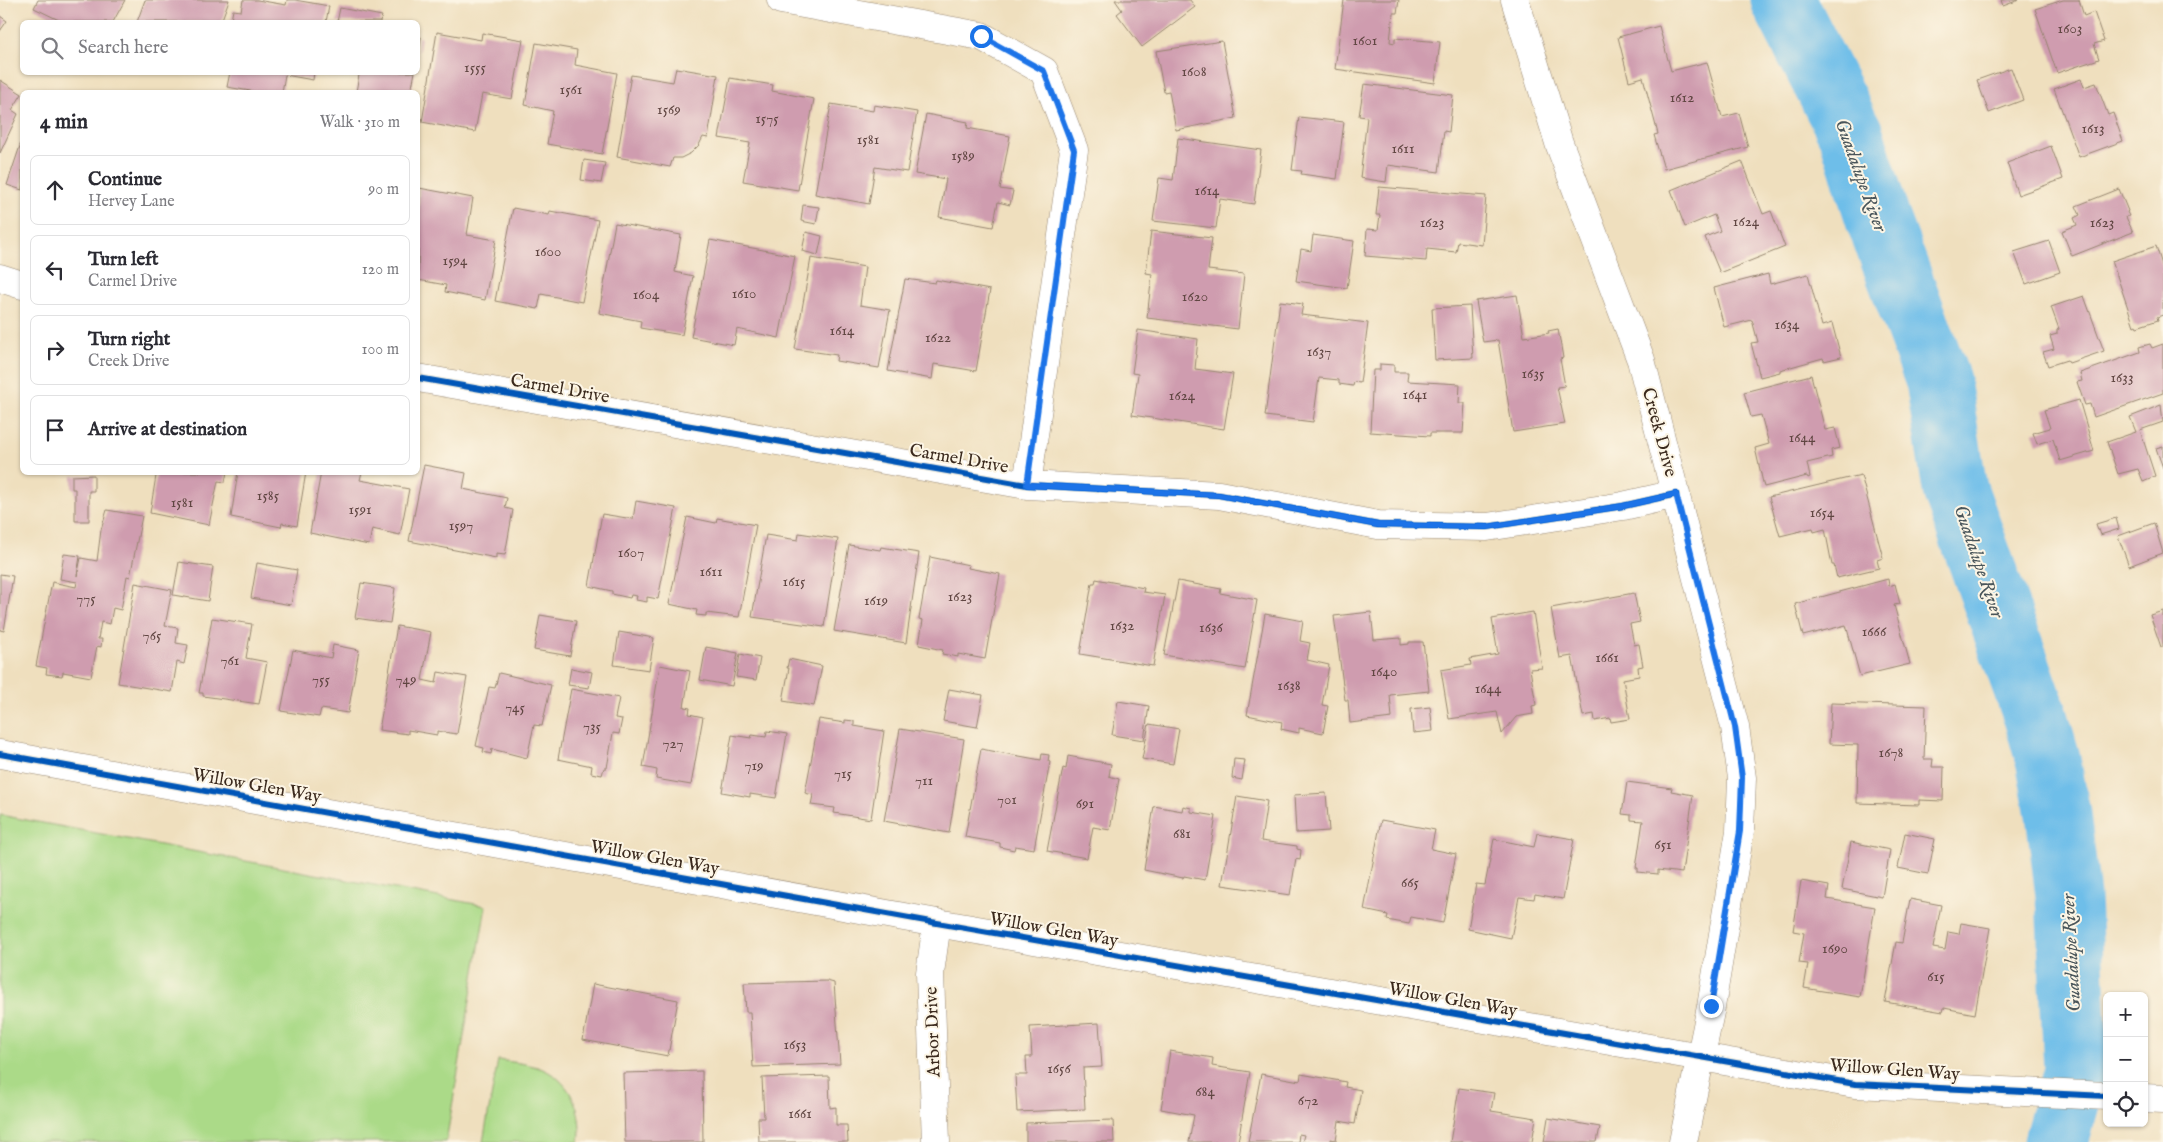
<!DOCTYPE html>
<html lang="en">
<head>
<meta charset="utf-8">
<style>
  :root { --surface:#fff; --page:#f2f2f3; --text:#2b2b33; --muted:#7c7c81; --line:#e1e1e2 }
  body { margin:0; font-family:"IM FELL English",serif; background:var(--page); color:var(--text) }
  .controls { position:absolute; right:15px; bottom:15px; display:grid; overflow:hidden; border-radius:8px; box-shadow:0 1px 4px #0004 }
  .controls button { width:45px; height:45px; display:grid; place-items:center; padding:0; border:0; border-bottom:1px solid var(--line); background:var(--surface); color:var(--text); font:25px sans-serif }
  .stop { position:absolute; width:15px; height:15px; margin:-11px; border:4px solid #1a73e8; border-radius:50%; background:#fff }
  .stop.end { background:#1a73e8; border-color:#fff; box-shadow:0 1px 5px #0008 }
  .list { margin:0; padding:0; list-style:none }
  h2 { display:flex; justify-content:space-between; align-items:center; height:65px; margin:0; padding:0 20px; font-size:21px }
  h2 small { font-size:16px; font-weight:400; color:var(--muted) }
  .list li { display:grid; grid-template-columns:32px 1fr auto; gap:15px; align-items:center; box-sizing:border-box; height:70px; margin:0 10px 10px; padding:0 10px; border:1px solid var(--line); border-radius:8px }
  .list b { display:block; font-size:19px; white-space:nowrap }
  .list p { margin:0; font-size:16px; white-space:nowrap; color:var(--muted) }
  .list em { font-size:16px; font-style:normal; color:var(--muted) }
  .icon { flex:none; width:28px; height:28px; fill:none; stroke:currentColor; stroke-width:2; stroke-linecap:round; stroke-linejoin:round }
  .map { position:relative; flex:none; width:2163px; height:1142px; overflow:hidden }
  .search { position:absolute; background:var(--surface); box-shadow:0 1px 4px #0004; left:20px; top:20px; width:400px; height:55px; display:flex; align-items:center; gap:12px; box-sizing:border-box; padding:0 18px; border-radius:8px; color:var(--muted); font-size:19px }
  .panel { position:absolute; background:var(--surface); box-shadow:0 1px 4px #0004; left:20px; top:90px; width:400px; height:385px; border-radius:8px }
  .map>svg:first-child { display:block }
</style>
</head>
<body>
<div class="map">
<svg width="2163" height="1142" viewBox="0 0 2163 1142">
  <rect width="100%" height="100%" fill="#fcf5e5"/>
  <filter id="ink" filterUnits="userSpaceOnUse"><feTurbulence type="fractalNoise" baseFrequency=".02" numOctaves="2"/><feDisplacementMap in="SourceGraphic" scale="10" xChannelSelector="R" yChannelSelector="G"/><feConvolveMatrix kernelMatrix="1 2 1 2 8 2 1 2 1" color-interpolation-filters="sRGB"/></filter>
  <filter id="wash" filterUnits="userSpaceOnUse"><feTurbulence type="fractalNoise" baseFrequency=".0096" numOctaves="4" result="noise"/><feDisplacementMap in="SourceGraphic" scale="20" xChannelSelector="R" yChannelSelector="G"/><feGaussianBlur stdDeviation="1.12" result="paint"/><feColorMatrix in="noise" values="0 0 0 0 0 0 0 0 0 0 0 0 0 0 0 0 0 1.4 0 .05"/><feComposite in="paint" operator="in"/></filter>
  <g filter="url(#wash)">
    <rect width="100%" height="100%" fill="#efdfbe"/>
    <!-- green -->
    <path fill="#abda88" stroke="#738253" d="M0 815 486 906 446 1142H0Z
      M498 1060C511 1062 525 1063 537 1067 569 1077 584 1110 579 1142H483Z"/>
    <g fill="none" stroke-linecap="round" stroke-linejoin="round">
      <!-- river -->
      <path stroke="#6ebee9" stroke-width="65" d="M1783 0 1851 134 1878 219 1938 381 1955 489 2036 717 2048 759 2058 814 2068 896 2076 1071 2056 1142"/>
    </g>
    <g id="blocks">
      <!-- building -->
      <path fill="#cf9caf" d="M38 0H125L113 22H63L34 8Z
        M145 0H229L221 22H137Z
        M243 0H257L286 5 287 0H295L329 6 326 22H238L231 20 233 10 241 11Z
        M1115 0H1190L1195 7 1142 47 1117 14 1122 10Z
        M1344 0H1399L1397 13H1393L1390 42 1395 43V38L1440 42 1435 83 1335 69Z
        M2001 0H2019L2003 6Z
        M2063 0H2079L2084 16 2094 12 2104 41 2094 44 2099 59 2057 73 2035 9Z
        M340 8 382 16 380 22H337Z
        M0 16 7 21 0 31Z
        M1659 26 1671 71 1707 62 1722 117 1739 113 1748 147 1664 169 1654 135 1658 134 1643 77 1629 81 1618 37Z
        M437 32 481 40 482 33 523 40 512 99 482 94 475 132 422 122Z
        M418 37H421L419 51H418Z
        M1222 41 1236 118 1176 130 1169 91 1164 92 1156 51Z
        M536 43 577 50 575 65 617 73 602 154 547 144 553 111 525 105Z
        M676 68 718 75 708 138 703 137 699 145 691 153 681 158H673L670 167 617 157 631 75 673 82Z
        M2011 68 2023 100 1989 113 1977 80Z
        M230 72H314L313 80 285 75 282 92H256L227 87Z
        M354 72H415L411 92H356L359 75Z
        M730 78 773 85 772 91 814 99 798 190 743 181 750 143 719 138Z
        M2081 79 2084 87 2096 83 2108 115 2113 113 2123 141 2079 157 2054 89Z
        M0 80 22 94 12 110 18 114 0 153Z
        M1364 84 1453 95 1449 132 1444 131 1439 172 1388 165 1386 182 1360 178 1367 117 1359 116Z
        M831 104 873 111 874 105 917 112 907 172 875 167 869 204 815 194Z
        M926 114 968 122 967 128 1010 136 1000 189 1013 191 1010 205 998 202 993 227 939 217 946 179 915 174Z
        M1299 117 1344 122 1337 179 1301 174 1302 171 1292 170Z
        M1178 138 1261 150 1254 204 1220 199 1216 228 1153 221 1159 178 1173 180Z
        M22 140V190L7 185Z
        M2051 146 2063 179 2018 195 2007 163Z
        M584 160 605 163 601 183 581 180Z
        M1742 161 1763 214 1771 211 1785 247 1720 273 1705 237 1720 231 1714 215 1685 227 1671 190Z
        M1379 187 1486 196 1482 245 1458 242 1456 252 1427 249 1426 261 1365 256 1367 229 1378 230 1380 215H1376Z
        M419 188 473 198 467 235 496 240 485 300 445 292 446 285 418 280Z
        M2119 189 2128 211 2127 212 2129 216 2126 217 2133 232 2072 256 2062 231 2077 225 2074 218 2080 215 2076 206Z
        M803 205 819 207 816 224 801 221Z
        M513 208 549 215 550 211 598 220 582 302 541 294 538 309 495 301Z
        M615 223 681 235 675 272 693 276 682 335 640 328 641 321 599 313Z
        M1151 231 1212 238 1208 270 1244 274 1238 329 1147 318 1152 274 1146 273Z
        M806 232 822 236 818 255 802 251Z
        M1313 235 1354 241 1347 288 1296 281 1301 249 1311 251Z
        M710 240 795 256 779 338 737 329 734 345 691 337Z
        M2049 241 2060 272 2026 284 2014 252Z
        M2156 246 2163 268V315L2157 317 2158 320 2137 327 2136 325 2134 326 2112 261Z
        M811 258 865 267 860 305 890 310 879 368 836 361 837 355 795 349Z
        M1768 274 1770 284 1808 274 1822 326 1832 323 1841 357 1824 361 1823 358 1780 370V372L1760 377 1751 343 1758 342 1752 320 1724 327 1714 288Z
        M905 279 935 283 936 280 990 290 976 371 934 364 932 379 888 371Z
        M1517 295 1524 337 1549 333 1548 331 1558 329 1563 358 1560 359 1565 386 1557 387 1565 424 1513 432 1498 340 1483 342 1476 301Z
        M2084 296 2104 351 2069 363 2067 360 2048 366 2043 352 2054 349 2050 336 2057 334V330L2059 329 2051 307Z
        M1280 301 1303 304 1301 315 1368 323 1360 383 1354 382 1353 386 1339 384V380L1319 378 1313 422 1265 416Z
        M1470 306 1473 358 1435 360 1432 308Z
        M1138 330 1198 339 1195 369 1233 374 1224 429 1132 415 1138 374 1132 373Z
        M2150 344 2152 348 2163 344V393L2094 417 2090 404 2085 405 2077 382 2082 381 2080 373 2140 352 2139 347Z
        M1380 364 1394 365V372H1408L1407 381 1460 384 1459 403H1465L1463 433H1430V436L1370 432 1373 370H1380Z
        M1811 375 1825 430 1835 428 1840 448 1831 450 1832 457 1807 463 1810 477 1808 478 1807 476 1764 487 1755 448 1769 444 1761 415 1751 417 1744 392Z
        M2079 400 2094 451 2060 461 2053 439 2037 444 2033 433 2050 428 2044 410Z
        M2161 405 2163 422 2140 430 2155 476 2143 481 2138 469 2118 474 2107 442 2136 432 2130 417Z
        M2163 446V468L2156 448Z
        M424 465 466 473 463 489 507 498 505 508 513 510 505 555 496 554V558L409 541Z
        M154 472H227L225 482 218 481 209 525 150 513 156 476 153 475Z
        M238 472H306L297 526 282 523 281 527 231 517Z
        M321 472H362L360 480 409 489 400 535 372 529 369 545 310 533Z
        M94 475V491H89V521H75V489H72V476Z
        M1861 475 1883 558 1877 560 1879 568 1837 578 1834 565H1832L1825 529 1814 532 1813 528 1780 536 1769 497Z
        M636 501 676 508 658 599 647 597V602L636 600 637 596 631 595 630 598 612 594V591L589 586 602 514 633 519Z
        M107 510 142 516 130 577 127 576 121 610 113 608 110 624 101 622 98 639H102L101 647 97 646 91 677 63 672 62 676 46 674 47 668 36 666 52 582 76 587 77 582 60 579 64 554 80 556 77 576 81 558 97 561 101 530Z
        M687 517 716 523 717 518 756 525 739 617 706 613V616L696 615 697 610 669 604Z
        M2116 518 2119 529 2100 535 2096 524Z
        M2154 523 2163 553 2129 566 2118 536Z
        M799 533 838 539 824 627 752 617 766 535 798 540Z
        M849 545 880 550 881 547 919 553 906 643 834 631Z
        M930 557 969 565 968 568 1000 574 985 659 958 654V657L942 654 943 650 919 645 923 620 919 619Z
        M179 562 213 567 208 601 173 595Z
        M257 563 297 570 291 605 251 598Z
        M0 574 13 576 4 631 0 630Z
        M1096 579 1144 588 1143 592 1165 595 1153 666 1080 654 1092 583H1095Z
        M1888 579 1889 586 1895 584 1900 604 1894 605 1910 664 1860 676 1846 625 1803 636 1795 604Z
        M1178 581 1221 589 1220 593 1257 600 1245 669 1164 655Z
        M135 583 172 590 165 626 178 628 176 643 188 645 184 664 177 662 172 692 118 683Z
        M361 583 395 588 390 623 355 618Z
        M1634 593 1640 622 1630 624 1634 645 1639 644 1643 666 1638 667 1639 676 1623 679 1630 719 1611 722 1610 718 1595 721 1594 714 1583 716 1572 656 1560 658 1551 608Z
        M2163 611V647H2161L2150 615Z
        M1371 612 1374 640 1401 638V645L1409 644V642H1423L1429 691 1390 695 1392 718 1350 723 1348 700H1345L1334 616Z
        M1533 612 1542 668 1530 669 1536 705 1532 706 1533 714 1516 717 1502 734 1497 712 1449 719 1441 670 1471 665 1470 659 1498 654 1492 619Z
        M1265 614 1303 621 1300 641 1310 643 1307 660 1329 665 1322 705 1328 706 1323 733 1299 728V733L1281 729 1282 722 1247 715Z
        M540 615 576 621 570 656 534 650Z
        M212 618 252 624 246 658 267 662 259 704 203 696V693H199Z
        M397 626 431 632 422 680 436 683 438 672 467 677 457 734 437 731V735L408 730V734L379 730Z
        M619 632 654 638 649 670 614 665Z
        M333 645 359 650 348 713 321 709 319 717 281 711 293 650 331 658Z
        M706 647 738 653 732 686 700 680Z
        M740 654 760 658 756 680 736 677Z
        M789 659 822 666 814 706 783 701 789 668H787Z
        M660 665 690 671 684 707 690 708 689 714 703 717 691 785 656 779 657 770 643 767Z
        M571 668 592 672 589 688 568 685Z
        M499 673 551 685 542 726 534 725 527 758 492 749 491 754 483 752 484 748 476 746 489 687 495 688Z
        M571 689 619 698 615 718 622 719 619 734 613 733 607 768H604L602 775 591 773 592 766 558 759Z
        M949 689 983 695 977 727 943 721Z
        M1118 701 1149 706 1144 740 1112 735Z
        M1831 703 1926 706 1924 759H1933L1932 767H1944L1943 801 1919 800V805L1857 803 1858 745 1829 744Z
        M1430 707 1433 731 1413 733 1411 709Z
        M819 719 845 723V720L854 721V726L884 731 871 819 834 813 835 808 811 805 813 795 805 793Z
        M1149 724 1179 729 1173 764 1142 759Z
        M900 729 964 739 949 833 884 821Z
        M767 731 787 734 776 798 750 794V797L722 792 732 735 751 738 752 735 766 737Z
        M981 749 1041 760 1042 754 1049 755 1048 761 1050 762 1034 849 1015 846 1014 850 1000 847V843L965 837Z
        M1068 756 1111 764 1109 776 1119 779 1110 830 1093 827 1087 858 1047 851 1063 768 1066 769Z
        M1234 759 1245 760 1242 780 1232 778Z
        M1627 782 1672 788 1671 791 1693 795 1682 873 1658 870V874L1638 872V868H1636L1643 821 1631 820V815L1622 814Z
        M1326 793 1329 831 1296 833 1294 795Z
        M1237 796 1267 801 1261 841 1297 846V849L1301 850 1300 860 1296 859 1290 895 1222 885Z
        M1154 806 1182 811 1183 806 1191 808V812L1216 816 1205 880 1184 876 1183 878 1144 870Z
        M1381 820 1435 830 1431 849 1456 854 1443 923 1411 917 1409 924 1387 920 1388 915 1364 910Z
        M1537 833 1574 839 1563 899 1535 894 1534 899 1519 897 1511 938 1468 929 1476 884 1485 885 1494 839 1534 847Z
        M1905 833 1935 839 1928 874 1898 868Z
        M1851 842 1890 850 1882 897 1842 889Z
        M1801 881 1829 886 1827 899 1875 907 1860 997 1804 988 1808 964 1799 963 1804 933 1793 931Z
        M1910 899 1941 905 1933 948 1945 950 1948 932 1959 934 1961 923 1990 928 1975 1014 1944 1008 1943 1012 1885 1002 1896 942 1902 943Z
        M827 981 834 983 840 1064 753 1067 750 1012H746L744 983Z
        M593 984 678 1000 668 1056 583 1040Z
        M1099 1023 1102 1067 1083 1068 1085 1109 1017 1112 1015 1075H1027L1026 1057H1032L1030 1027Z
        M1170 1051 1213 1058 1212 1066 1250 1072 1238 1142H1189L1194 1115 1161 1109Z
        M702 1071 703 1142H625L623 1073Z
        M1261 1074 1300 1081 1301 1074 1346 1082 1345 1087 1361 1090 1355 1124 1339 1121 1336 1140 1331 1139V1142H1302L1304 1135 1299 1134 1298 1142H1248Z
        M829 1076 830 1108 836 1107V1125H847L848 1142H759L758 1118H764L762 1078Z
        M1459 1088 1494 1093 1491 1111 1536 1118 1532 1142H1450Z
        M1548 1118 1600 1127 1597 1142H1544Z
        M1113 1120 1114 1142H1026V1123Z"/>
    </g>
  </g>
  <g filter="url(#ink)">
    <use href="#blocks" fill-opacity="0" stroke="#95846e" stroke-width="1"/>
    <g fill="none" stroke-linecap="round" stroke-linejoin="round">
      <defs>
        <path id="minor" d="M781 0 981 36 1044 71 1074 150 1027 485
          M1515 0 1559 143 1641 360 1735 727 1742 778 1740 831 1711 1007 1683 1142
          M0 278 22 285
          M418 378 1027 485 1219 495 1378 525 1487 527 1623 506 1676 494
          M936 1142 930 973 937 923"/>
        <path id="tertiary" d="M0 754 937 923 1855 1084 2107 1096
          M2144 1098 2163 1099"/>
      </defs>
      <!-- minor casing -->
      <use href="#minor" stroke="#95846e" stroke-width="29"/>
      <!-- tertiary casing -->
      <use href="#tertiary" stroke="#95846e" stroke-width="29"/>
      <!-- minor -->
      <use href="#minor" stroke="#fff" stroke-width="28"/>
      <!-- tertiary -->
      <use href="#tertiary" stroke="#fff" stroke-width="28"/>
      <defs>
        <path id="cycleway" d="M418 378 1027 485 1219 495 1378 525 1487 527 1623 506 1676 494
          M0 754 937 923 1855 1084 2107 1096"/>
      </defs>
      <!-- cycleway casing -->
      <use href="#cycleway" stroke="#fcf5e5" stroke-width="9"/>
      <!-- cycleway -->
      <use href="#cycleway" stroke="#0057b8" stroke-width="6"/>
    </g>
  </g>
  <g fill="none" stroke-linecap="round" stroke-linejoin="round" filter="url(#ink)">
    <!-- route -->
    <path stroke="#1a73e8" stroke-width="6" d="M981 36 1044 71 1074 150 1027 485 1219 495 1378 525 1487 527 1623 506 1676 494 1735 727 1742 778 1740 831 1711 1006"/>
  </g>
  <g text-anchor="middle" stroke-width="4" stroke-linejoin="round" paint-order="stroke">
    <!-- number labels -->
    <g font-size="15" fill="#604642">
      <text x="2070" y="33">1603</text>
      <text x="1365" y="45">1601</text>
      <text x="475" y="72">1555</text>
      <text x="1194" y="76">1608</text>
      <text x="571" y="94">1561</text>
      <text x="1682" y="102">1612</text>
      <text x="669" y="114">1569</text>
      <text x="767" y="123">1575</text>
      <text x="2093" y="133">1613</text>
      <text x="868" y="144">1581</text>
      <text x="1403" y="153">1611</text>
      <text x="963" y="160">1589</text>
      <text x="1207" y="195">1614</text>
      <text x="1746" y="226">1624</text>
      <text x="1432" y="227">1623</text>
      <text x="2102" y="227">1623</text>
      <text x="548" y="256">1600</text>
      <text x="455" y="265">1594</text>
      <text x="744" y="298">1610</text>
      <text x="646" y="299">1604</text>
      <text x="1195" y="301">1620</text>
      <text x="1787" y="329">1634</text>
      <text x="842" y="335">1614</text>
      <text x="938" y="342">1622</text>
      <text x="1319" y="356">1637</text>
      <text x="1533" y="378">1635</text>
      <text x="2122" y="382">1633</text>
      <text x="1415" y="399">1641</text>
      <text x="1182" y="400">1624</text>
      <text x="1802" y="442">1644</text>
      <text x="268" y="500">1585</text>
      <text x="182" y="507">1581</text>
      <text x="360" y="514">1591</text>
      <text x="1822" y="517">1654</text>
      <text x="461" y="530">1597</text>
      <text x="631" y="557">1607</text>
      <text x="711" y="576">1611</text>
      <text x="794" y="586">1615</text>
      <text x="960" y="601">1623</text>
      <text x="86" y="603">775</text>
      <text x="876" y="605">1619</text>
      <text x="1122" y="630">1632</text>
      <text x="1211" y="632">1636</text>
      <text x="1874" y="636">1666</text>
      <text x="152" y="640">765</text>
      <text x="1607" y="662">1661</text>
      <text x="230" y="665">761</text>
      <text x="1384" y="676">1640</text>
      <text x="321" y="684">755</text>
      <text x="406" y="684">749</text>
      <text x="1289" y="690">1638</text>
      <text x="1488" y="693">1644</text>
      <text x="515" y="712">745</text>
      <text x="592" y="731">735</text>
      <text x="673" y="748">727</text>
      <text x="1891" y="757">1678</text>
      <text x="754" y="770">719</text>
      <text x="843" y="778">715</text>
      <text x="924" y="785">711</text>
      <text x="1007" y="804">701</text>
      <text x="1085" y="808">691</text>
      <text x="1182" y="838">681</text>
      <text x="1663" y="849">651</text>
      <text x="1410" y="887">665</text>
      <text x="1835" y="953">1690</text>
      <text x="1936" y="981">615</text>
      <text x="795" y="1049">1653</text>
      <text x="1059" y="1073">1656</text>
      <text x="1205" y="1096">684</text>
      <text x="1308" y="1105">672</text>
      <text x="800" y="1118">1661</text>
    </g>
    <!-- street labels -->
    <g font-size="18" fill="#3b2a1e" stroke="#fcf5e5">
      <text transform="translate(560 388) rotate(10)" y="6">Carmel Drive</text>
      <text transform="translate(1660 432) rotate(75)" y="6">Creek Drive</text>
      <text transform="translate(959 458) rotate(10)" y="6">Carmel Drive</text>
      <text transform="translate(257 785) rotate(10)" y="6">Willow Glen Way</text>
      <text transform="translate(655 857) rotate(10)" y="6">Willow Glen Way</text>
      <text transform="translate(1054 929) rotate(10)" y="6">Willow Glen Way</text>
      <text transform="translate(1453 999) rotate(10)" y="6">Willow Glen Way</text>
      <text transform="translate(932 1032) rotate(-92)" y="6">Arbor Drive</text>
      <text transform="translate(1895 1069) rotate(4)" y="6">Willow Glen Way</text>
    </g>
    <!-- water labels -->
    <g font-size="19" font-style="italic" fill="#4a565b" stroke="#fcf5e5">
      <text transform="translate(1862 175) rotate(70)" y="7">Guadalupe River</text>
      <text transform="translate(1980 561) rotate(71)" y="7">Guadalupe River</text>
      <text transform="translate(2070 953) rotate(-93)" y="7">Guadalupe River</text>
    </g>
  </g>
</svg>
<div class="controls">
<button>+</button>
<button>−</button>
<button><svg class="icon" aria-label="locate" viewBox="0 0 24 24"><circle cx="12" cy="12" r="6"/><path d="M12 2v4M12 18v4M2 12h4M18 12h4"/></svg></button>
</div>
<div class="stop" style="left:981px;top:36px"></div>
<div class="stop end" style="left:1711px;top:1006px"></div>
<div class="search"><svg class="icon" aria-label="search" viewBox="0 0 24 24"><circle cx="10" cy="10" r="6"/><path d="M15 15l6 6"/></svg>Search here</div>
<section class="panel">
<h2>4 min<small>Walk · 310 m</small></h2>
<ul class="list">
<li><svg class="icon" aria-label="ahead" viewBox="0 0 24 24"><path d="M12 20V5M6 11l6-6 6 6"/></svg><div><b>Continue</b><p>Hervey Lane</p></div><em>90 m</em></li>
<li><svg class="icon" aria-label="left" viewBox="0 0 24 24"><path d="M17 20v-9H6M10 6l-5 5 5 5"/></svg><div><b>Turn left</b><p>Carmel Drive</p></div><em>120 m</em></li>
<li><svg class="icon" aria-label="right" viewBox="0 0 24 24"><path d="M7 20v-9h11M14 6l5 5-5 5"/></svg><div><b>Turn right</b><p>Creek Drive</p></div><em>100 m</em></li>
<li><svg class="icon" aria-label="arrive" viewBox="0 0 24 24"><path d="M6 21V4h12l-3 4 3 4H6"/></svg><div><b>Arrive at destination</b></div></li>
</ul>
</section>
</div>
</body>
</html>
